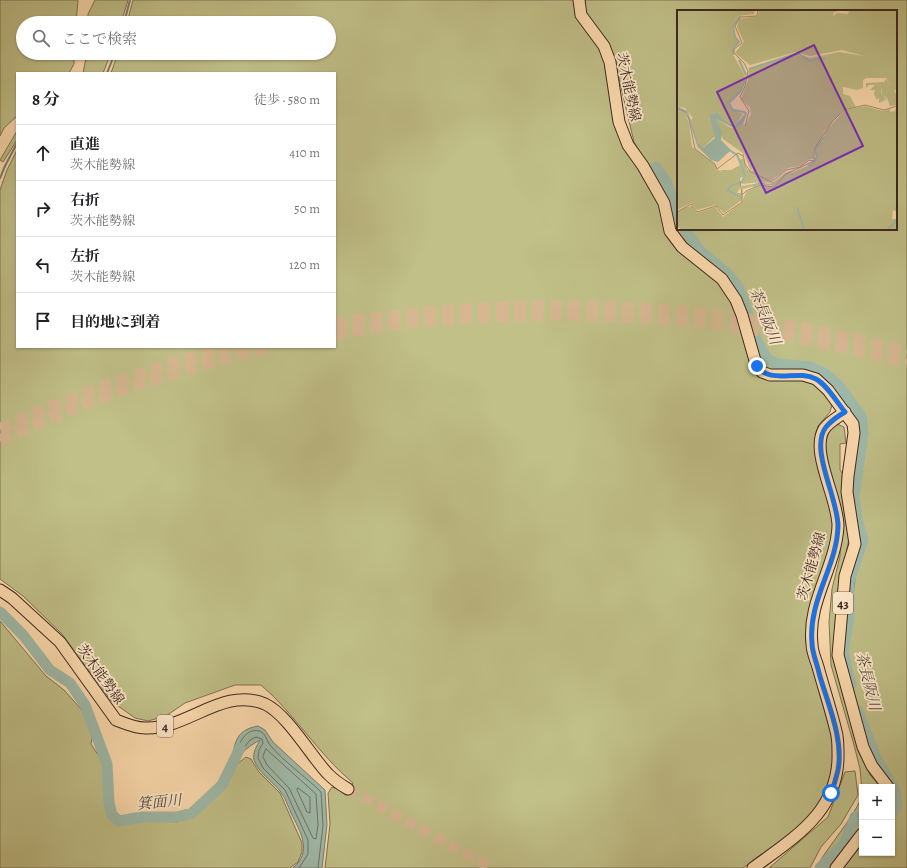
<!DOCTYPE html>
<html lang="ja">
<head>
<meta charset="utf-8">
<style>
  :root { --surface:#fff; --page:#f6f6f6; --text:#202124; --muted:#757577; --line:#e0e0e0 }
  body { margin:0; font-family:Alegreya,"Noto Serif JP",serif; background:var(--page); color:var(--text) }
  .controls { position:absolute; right:12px; bottom:12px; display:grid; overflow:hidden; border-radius:0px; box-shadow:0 1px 3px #0004 }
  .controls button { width:36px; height:36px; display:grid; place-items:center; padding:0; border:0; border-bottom:1px solid var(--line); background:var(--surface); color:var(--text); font:20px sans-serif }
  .stop { position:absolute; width:12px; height:12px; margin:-9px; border:3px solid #1a73e8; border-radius:50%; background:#fff }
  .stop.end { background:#1a73e8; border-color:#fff; box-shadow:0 1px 4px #0008 }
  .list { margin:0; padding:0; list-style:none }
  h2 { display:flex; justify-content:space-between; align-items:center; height:52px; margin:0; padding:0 16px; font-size:17px }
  h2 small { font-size:13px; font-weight:400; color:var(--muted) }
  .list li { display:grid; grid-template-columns:26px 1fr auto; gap:12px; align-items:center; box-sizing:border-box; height:56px; padding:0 16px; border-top:1px solid var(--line) }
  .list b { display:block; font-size:15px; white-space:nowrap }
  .list p { margin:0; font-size:13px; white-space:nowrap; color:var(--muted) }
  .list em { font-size:13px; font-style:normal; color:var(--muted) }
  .icon { flex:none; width:22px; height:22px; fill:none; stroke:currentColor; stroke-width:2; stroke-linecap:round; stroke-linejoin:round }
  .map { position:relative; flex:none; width:907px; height:868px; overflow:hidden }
  .search { position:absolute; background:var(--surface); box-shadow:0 1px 3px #0004; left:16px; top:16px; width:320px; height:44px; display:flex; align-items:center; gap:10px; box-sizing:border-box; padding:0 14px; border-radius:22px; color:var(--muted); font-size:15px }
  .panel { position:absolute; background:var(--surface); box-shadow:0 1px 3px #0004; left:16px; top:72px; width:320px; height:276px; border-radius:0px }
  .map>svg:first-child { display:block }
</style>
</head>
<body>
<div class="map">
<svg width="907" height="868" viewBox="0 0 907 868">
  <rect width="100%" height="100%" fill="#fcdbae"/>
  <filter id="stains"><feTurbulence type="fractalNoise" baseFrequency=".005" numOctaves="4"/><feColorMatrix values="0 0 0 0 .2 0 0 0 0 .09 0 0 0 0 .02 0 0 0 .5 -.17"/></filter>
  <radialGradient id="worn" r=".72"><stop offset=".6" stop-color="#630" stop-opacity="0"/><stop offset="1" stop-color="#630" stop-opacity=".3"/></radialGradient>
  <!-- green -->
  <path fill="#c1c089" stroke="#7f7454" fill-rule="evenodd" d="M0 0H78L76 23H23V53H74V64L69 73H17V116L4 128 0 136Z
    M95 0H128L121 23H88V14Z
    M133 0H575L602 49 616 122 662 205 664 223 720 282 734 301 755 368 801 378 816 384 832 405 830 412 818 426 815 442 835 527 825 565 811 603 807 625 834 734V768L828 790 815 810 802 825 743 868H325L330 824 328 793 332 787 347 793 353 783C318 754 295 714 261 685H235L185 703 166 716 148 721 135 718 111 701 62 634 23 596 0 579V190L7 170 17 150V347H335V73H111L118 53H329V23H127Z
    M585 0H907V868H842L862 844V853H892L893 783 869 754 845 664 860 536 851 508 852 480 859 438 858 422 828 381 819 373 805 370 777 373 762 367 729 271 700 253 688 244 675 230 669 202 634 142 615 62 590 20 585 9ZM678 11H896V229H678Z
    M87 53H111L103 73H83Z
    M17 131V140L3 162 0 160Z
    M837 424 844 427 846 443 840 444V470L845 477 850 532 840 588 835 666 858 744 870 775 881 787H862V790L860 769 854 745 831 665 829 622 832 589 840 556 841 520 825 453C824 441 826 431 837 424Z
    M0 621 46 676 64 690 81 709 90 724 93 733 91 744 104 764 105 804 109 816 119 825 144 819 177 822 192 816 224 786 237 764 246 757 251 759 259 772 280 793 302 843V852L298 862 290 868H0Z
    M855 771 858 795 841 824 821 847 810 868H769L828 817 845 772Z
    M862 797V829L832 868H816C830 843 850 823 862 797Z"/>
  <!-- water -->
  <path fill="#9fbbab" stroke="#788073" d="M258 726 265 730 273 742 325 790 327 825 322 868H293C313 852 300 831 291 813 288 806 285 797 280 791 272 781 259 773 254 760 252 753 257 746 260 740 252 744 240 753 236 761L232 760C235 740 237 730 258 726Z"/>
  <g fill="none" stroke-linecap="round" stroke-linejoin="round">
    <!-- shore -->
    <path stroke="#6e7266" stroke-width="1" d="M266 749 316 794 318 825 316 839 313 838 289 788 267 765 263 757Z
      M298 788 310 797V813L307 812 297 790Z
      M299 868 308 854V840L285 790 263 768 258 758 259 750 263 743 262 739 256 737 250 740 243 749H238C240 740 248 728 259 731 266 733 266 740 270 745 283 761 306 777 321 792L323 825 318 868"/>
    <!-- stream -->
    <path stroke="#788073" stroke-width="2" d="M124 23 130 0
      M107 73 115 53
      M0 178 5 166 17 143"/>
    <!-- river -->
    <path stroke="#9fbbab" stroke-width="11" d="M656 167 667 183 678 216
      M685 229 699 250 727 273 739 288 757 341 767 359 777 364 810 367 824 373 838 385 861 416 863 433 854 497 857 520 863 540 849 582V618L843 652 851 685
      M0 612 23 635 50 670 70 683 85 705 107 764 109 803 112 815 119 821 142 817H177L192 813 222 785 240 748
      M858 711 876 758 895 790 897 806 892 814
      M820 868 844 844 855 817H862"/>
    <!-- primary-tunnel -->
    <path stroke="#d6b792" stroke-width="11" stroke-dasharray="11 5.5" stroke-linecap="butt" d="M348 789 492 868"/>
    <!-- highway-tunnel -->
    <path stroke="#d6b792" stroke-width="12" stroke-dasharray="12 6" stroke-linecap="butt" d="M335 324C526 294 720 301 907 352
      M335 334C453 312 589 310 708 323 775 331 842 346 907 363
      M0 429C76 394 150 369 230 347
      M0 440C87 399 179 368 273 347"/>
    <defs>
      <path id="primary" d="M579 0 581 15 604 46 610 62 619 122 628 145 643 166 664 203 670 231 682 247 722 279 736 300 742 315 756 364 762 372 770 375H803L816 379 828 390 853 424 854 433 848 476 847 492 855 544 845 576 838 655 863 747 872 766 888 787
        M0 590 12 598 60 642 116 720C126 724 135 728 145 728 187 730 223 686 265 704 288 715 310 755 328 774 334 780 341 785 348 789
        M753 868C795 837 840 811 838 752 838 746 838 738 836 731 831 710 824 689 818 667 816 660 812 652 812 644 807 602 836 567 838 526 838 498 810 452 824 429 829 422 838 417 845 412
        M836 868 862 834"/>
    </defs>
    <!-- primary casing -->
    <use href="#primary" stroke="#3d2820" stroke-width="13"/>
    <!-- primary -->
    <use href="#primary" stroke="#fcdbae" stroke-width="11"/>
  </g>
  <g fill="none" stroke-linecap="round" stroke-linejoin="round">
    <!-- route -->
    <path stroke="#1a73e8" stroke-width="5" d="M757 366C770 385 797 369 816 379 827 385 836 401 845 412 838 416 831 421 826 427 809 448 838 498 838 526 837 567 808 600 812 643 812 653 817 663 819 673 827 702 844 739 838 770 836 778 834 786 831 793"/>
  </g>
  <g text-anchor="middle" stroke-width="3.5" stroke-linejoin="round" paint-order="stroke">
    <!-- shield labels -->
    <g fill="#fde8ca" stroke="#776253" stroke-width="1">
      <rect x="833" y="592" width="20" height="22" rx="3"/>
      <rect x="157" y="715" width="16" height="22" rx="3"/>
    </g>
    <g font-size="13" font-weight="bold" fill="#3d2820">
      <text x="843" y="608">43</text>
      <text x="165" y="731">4</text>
    </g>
    <!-- street labels -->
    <g font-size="14" fill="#3d2820" stroke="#fde8ca">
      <text transform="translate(629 87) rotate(78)" y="5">茨木能勢線</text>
      <text transform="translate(811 566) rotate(-74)" y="5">茨木能勢線</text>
      <text transform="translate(101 674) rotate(54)" y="5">茨木能勢線</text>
    </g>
    <!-- water labels -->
    <g font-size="15" font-style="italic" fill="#564d43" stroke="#fde8ca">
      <text transform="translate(765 316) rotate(68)" y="5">茶長阪川</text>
      <text transform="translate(868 681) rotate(76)" y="5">茶長阪川</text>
      <text transform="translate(159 802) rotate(-6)" y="5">箕面川</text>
    </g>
  </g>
  <!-- overview -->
  <g transform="translate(677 10)">
    <rect width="220" height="220" fill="#fcdbae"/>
    <path d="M0 0H78L77 4 61 6 55 16 57 27 62 33 56 36 55 43 68 66 62 82 51 93 56 100 66 104 58 115 50 112 40 102 32 107 38 126 26 138 23 136 17 122 14 110 16 108 8 98 0 96ZM82 0H168L157 2 156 6 160 3 171 4 172 0H220V79L217 81 209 68H189L186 70V78L180 80 166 77V84L173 86 179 97 166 100 147 122 142 134 146 131 148 122 168 100 188 96 206 101 213 99V102L218 101 220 96V202L216 200 215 209H220V220H5L0 216V202L9 197 15 196 20 203 38 197 46 207 65 192 69 182 83 175 97 177 109 165 135 154 139 148 137 140 141 135 136 139 137 149H132L123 156 111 158 96 169H91L75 162 76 157 74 161 67 144 46 129 39 109 54 118 66 114 68 116 74 104 73 98 64 89 71 70 72 60 115 45H121L132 51 144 49 132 50 119 43 133 48 162 42 187 46 165 40 133 46 119 42 73 55 58 43 67 32 60 17 62 9 81 6ZM209 69 220 85V95L213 96 210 88 205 84 204 76V83L209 88V91L208 89 206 88 208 90 202 93V88L200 90 197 84 198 80H193L198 75H192L189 78V73L207 72ZM0 100 7 101 12 113 15 137 38 154 40 159 46 163 43 160H54L63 155 68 166 63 168V178L60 183H65V176L83 173 93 174 96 173 83 172 65 174 69 165 63 150 66 148 70 159 97 172 108 163 117 160 97 176 85 174 66 179 65 190 47 203 38 195 20 200 14 193 0 200Z" fill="#c1c089"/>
    <path d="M68 101 70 103 66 114 57 118 39 109 45 123 44 130 54 140 41 152 34 150 20 136 21 133 26 138 38 128 32 106 40 102 50 112 58 115 68 104 65 102Z" fill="#9fbbab"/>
    <path fill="none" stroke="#9fbbab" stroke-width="2" d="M56 45V38L62 32 58 27 56 16 63 6M62 50 69 65M72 59 115 45 122 44 132 51 148 48M0 97 10 102 21 135M67 102 56 100 52 93 63 82 68 70M52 140 60 145 68 165 65 172 53 176 51 180 65 188M131 156 137 153 140 146 138 140 147 127M76 176 82 173 88 174M120 197 127 220M210 220 219 211"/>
    <path fill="none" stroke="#b09375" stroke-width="1" d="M0 99 7 101 12 109 18 139 38 154 40 159 61 143 66 146M68 116 72 101 63 87 68 76 71 61 67 53 57 43V39L65 33 58 16 63 7 80 6 81 0M66 144 68 154 74 162 91 170H97L109 160 123 157 132 150 137 151M137 151V139L155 112 167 100 188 95 207 100 220 96M63 171 65 185M0 202 14 194 20 202 39 196 46 205 65 192V185L69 181 83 175 97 177 109 164 137 151"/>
    <path fill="#7b2cbf" fill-opacity="0.15" stroke="#7b2cbf" stroke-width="2" d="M137 35 186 136 89 183 40 82Z"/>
    <rect width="220" height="220" fill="none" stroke="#3d2820" stroke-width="2"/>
  </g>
  <rect width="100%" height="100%" filter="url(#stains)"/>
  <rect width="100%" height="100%" fill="url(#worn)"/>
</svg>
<div class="controls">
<button>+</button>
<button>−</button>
</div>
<div class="stop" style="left:831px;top:793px"></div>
<div class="stop end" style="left:757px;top:366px"></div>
<div class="search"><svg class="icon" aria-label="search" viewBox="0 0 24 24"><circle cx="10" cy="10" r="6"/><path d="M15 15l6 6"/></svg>ここで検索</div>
<section class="panel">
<h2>8 分<small>徒歩 · 580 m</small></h2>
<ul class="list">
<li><svg class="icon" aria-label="ahead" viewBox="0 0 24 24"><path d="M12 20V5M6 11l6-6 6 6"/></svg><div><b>直進</b><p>茨木能勢線</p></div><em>410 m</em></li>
<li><svg class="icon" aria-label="right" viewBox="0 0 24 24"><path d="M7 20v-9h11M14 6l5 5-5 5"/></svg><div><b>右折</b><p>茨木能勢線</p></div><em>50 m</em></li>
<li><svg class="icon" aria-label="left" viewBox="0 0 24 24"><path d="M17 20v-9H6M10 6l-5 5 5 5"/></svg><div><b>左折</b><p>茨木能勢線</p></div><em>120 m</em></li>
<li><svg class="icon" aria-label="arrive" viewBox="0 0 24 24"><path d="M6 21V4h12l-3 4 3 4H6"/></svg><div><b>目的地に到着</b></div></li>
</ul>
</section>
</div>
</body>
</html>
